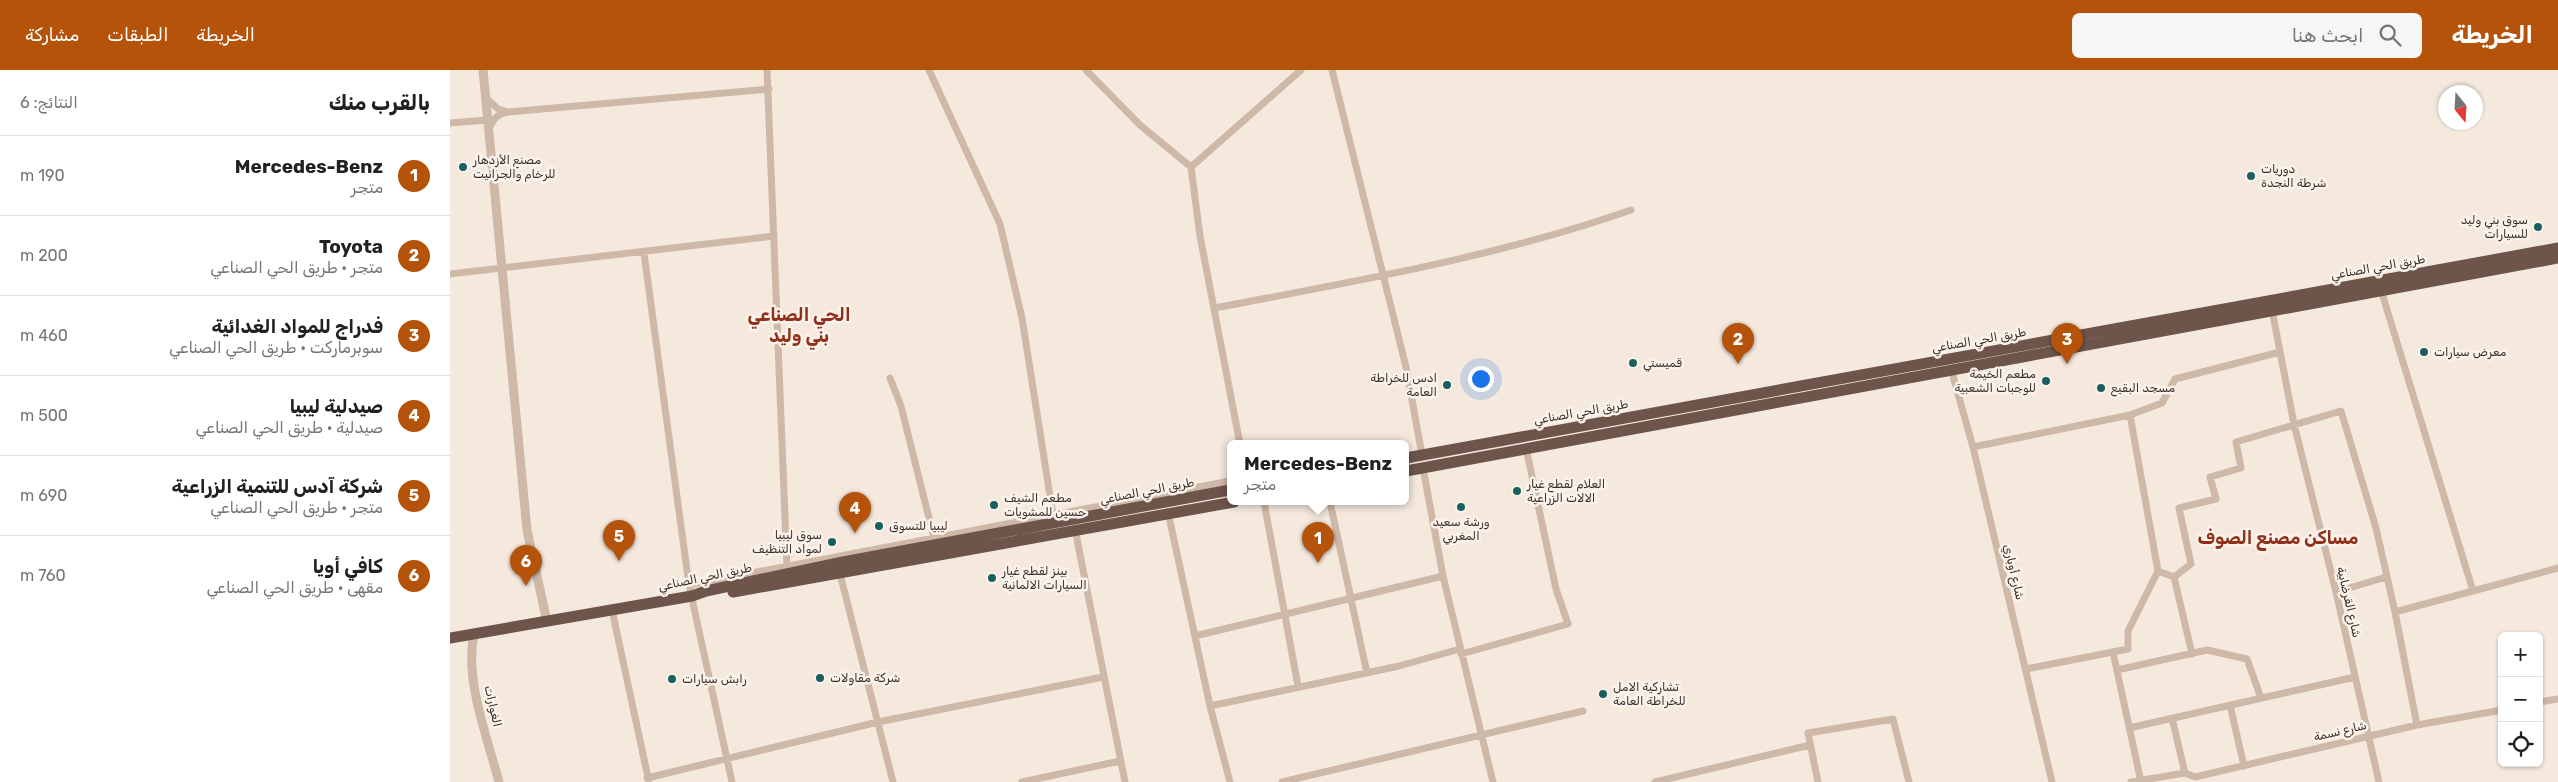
<!DOCTYPE html>
<html lang="ar">
<head>
<meta charset="utf-8">
<style>
  :root { --surface:#fff; --page:#f6f6f6; --text:#202124; --muted:#757577; --line:#e0e0e0; --accent:#b45309 }
  body { margin:0; font-family:Rubik,Vazirmatn,sans-serif; background:var(--page); color:var(--text); direction:rtl }
  .controls { position:absolute; right:15px; bottom:15px; display:grid; overflow:hidden; border-radius:8px; box-shadow:0 1px 4px #0004 }
  .controls button { width:45px; height:45px; display:grid; place-items:center; padding:0; border:0; border-bottom:1px solid var(--line); background:var(--surface); color:var(--text); font:25px sans-serif }
  .compass { position:absolute; left:1988px; top:15px; width:45px; height:45px; border-radius:50%; background:var(--surface); box-shadow:0 1px 4px #0004; rotate:162deg }
  .you { position:absolute; left:1030px; top:308px; width:18px; height:18px; margin:-12px; border:4px solid #fff; border-radius:50%; background:#1a73e8; box-shadow:0 0 0 8px #1a73e833 }
  .badge { display:grid; place-items:center; width:32px; height:32px; border-radius:50%; background:var(--accent); color:#fff; font-size:16px; font-weight:700 }
  .pin { position:absolute; translate:-50% -41px; filter:drop-shadow(0 1px 2px #0008) }
  .pin::after { content:''; position:absolute; top:26px; width:18px; height:15px; background:inherit; clip-path:polygon(0 0,100% 0,50% 100%) }
  .popup { position:absolute; left:777px; top:370px; width:182px; height:65px; box-sizing:border-box; display:grid; place-content:center; border-radius:8px; background:var(--surface); filter:drop-shadow(0 1px 4px #0005); font-size:16px; white-space:nowrap; color:var(--muted) }
  .popup b { font-size:19px; color:var(--text) }
  .popup::after { content:''; position:absolute; left:50%; top:100%; margin-left:-10px; border:10px solid transparent; border-top-color:var(--surface) }
  .list { margin:0; padding:0; list-style:none }
  h2 { display:flex; justify-content:space-between; align-items:center; height:65px; margin:0; padding:0 20px; font-size:21px }
  h2 small { font-size:16px; font-weight:400; color:var(--muted) }
  .list li { display:grid; grid-template-columns:32px 1fr auto; gap:15px; align-items:center; box-sizing:border-box; height:80px; padding:0 20px; border-top:1px solid var(--line) }
  .list b { display:block; font-size:19px; white-space:nowrap }
  .list p { margin:0; font-size:16px; white-space:nowrap; color:var(--muted) }
  .list em { font-size:16px; font-style:normal; color:var(--muted) }
  .icon { flex:none; width:28px; height:28px; fill:none; stroke:currentColor; stroke-width:2; stroke-linecap:round; stroke-linejoin:round }
  .map { position:relative; flex:none; width:2108px; height:712px; overflow:hidden; direction:ltr }
  header { display:flex; align-items:center; gap:30px; box-sizing:border-box; height:70px; padding:0 25px; background:var(--accent); color:#fff }
  header strong { font-size:24px }
  nav { display:flex; gap:28px; margin-inline-start:auto; font-size:18px }
  .search { width:350px; height:45px; background:var(--page); display:flex; align-items:center; gap:12px; box-sizing:border-box; padding:0 18px; border-radius:8px; color:var(--muted); font-size:19px }
  main { display:flex }
  aside { flex:1; background:var(--surface) }
  .map>svg:first-child { display:block }
</style>
</head>
<body>
<header>
<strong>الخريطة</strong>
<div class="search"><svg class="icon" aria-label="search" viewBox="0 0 24 24"><circle cx="10" cy="10" r="6"/><path d="M15 15l6 6"/></svg>ابحث هنا</div>
<nav><a>الخريطة</a><a>الطبقات</a><a>مشاركة</a></nav>
</header>
<main>
<div class="map">
<svg width="2108" height="712" viewBox="0 0 2108 712">
  <rect width="100%" height="100%" fill="#f5e9de"/>
  <g fill="none" stroke-linecap="round" stroke-linejoin="round">
    <!-- minor -->
    <path stroke="#ceb8a8" stroke-width="7" d="M317 0 337 497
      M479 0 550 154 572 248 603 445
      M636 0 690 55 741 97
      M882 0 956 297 972 385
      M35 27 48 39 55 41
      M0 53 37 50
      M39 59C43 49 47 44 58 42L319 19
      M194 183 239 515 282 712
      M0 204 324 166
      M1931 220 2023 521
      M765 238C905 211 1047 187 1181 140
      M1822 240 1844 354 1886 522 1929 712
      M1501 299 1523 377 1602 712
      M440 308 451 336 484 468
      M790 374 750 166 741 97 851 0
      M1523 377 1680 345
      M973 398 993 506 1043 712
      M814 432 848 616
      M880 432 917 603
      M718 442 760 636 780 712
      M625 459 675 712
      M1708 501 1724 507
      M390 504 443 712
      M239 515 780 411
      M1886 522 1936 507
      M162 540 199 712
      M1945 542 2108 498
      M745 566 993 506
      M1663 582 1691 712
      M1011 584 1118 554 1106 519 1076 378
      M1742 584 1724 507 1741 494 1729 438 1766 429 1760 407 1791 398 1786 372 1891 341 1926 458 1945 542 1967 655
      M1576 599 1678 579V561L1708 501 1680 345 1712 333 1725 309 1830 282
      M1667 600 1757 580 1797 589 1811 628
      M2089 632 2108 629
      M1780 635 1794 696
      M760 636 949 596 1010 579
      M1722 648 1735 703
      M1679 658 1905 607
      M1735 703 1745 707 1967 655 2052 640
      M197 708 428 652 653 607
      M572 712 670 691
      M832 712 1133 641
      M1205 712 1360 675
      M1368 712 1358 663 1443 649 1459 712
      M1681 712 1735 703"/>
    <!-- tertiary -->
    <path stroke="#ceb8a8" stroke-width="9" d="M33 0 77 460 97 552
      M24 565C14 608 38 670 49 712"/>
    <!-- trunk -->
    <path stroke="#6d554c" stroke-width="11" d="M956 388 2108 178
      M956 401 2108 188
      M283 522 784 432
      M0 568 242 526 256 521 393 492 780 420"/>
  </g>
  <!-- markers -->
  <g fill="#1a5f60" stroke="#fbf3eb" stroke-width="2">
    <circle cx="13" cy="97" r="5"/>
    <circle cx="1801" cy="106" r="5"/>
    <circle cx="2088" cy="157" r="5"/>
    <circle cx="1974" cy="282" r="5"/>
    <circle cx="1183" cy="293" r="5"/>
    <circle cx="1596" cy="311" r="5"/>
    <circle cx="997" cy="315" r="5"/>
    <circle cx="1651" cy="318" r="5"/>
    <circle cx="1067" cy="421" r="5"/>
    <circle cx="544" cy="435" r="5"/>
    <circle cx="1011" cy="437" r="5"/>
    <circle cx="429" cy="456" r="5"/>
    <circle cx="382" cy="472" r="5"/>
    <circle cx="542" cy="508" r="5"/>
    <circle cx="370" cy="608" r="5"/>
    <circle cx="222" cy="609" r="5"/>
    <circle cx="1153" cy="624" r="5"/>
  </g>
  <g text-anchor="middle" stroke-width="5" stroke-linejoin="round" paint-order="stroke">
    <!-- poi labels -->
    <g font-size="12" fill="#3a2e29" stroke="#fbf3eb" text-anchor="start">
      <text x="23" y="94">مصنع الأزدهار<tspan x="23" dy="14">للرخام والجرانيت</tspan></text>
      <text x="1811" y="103">دوريات<tspan x="1811" dy="14">شرطة النجدة</tspan></text>
      <text x="2078" y="154" text-anchor="end">سوق بني وليد<tspan x="2078" dy="14">للسيارات</tspan></text>
      <text x="1984" y="286">معرض سيارات</text>
      <text x="1193" y="297">قميستي</text>
      <text x="1586" y="308" text-anchor="end">مطعم الخيمة<tspan x="1586" dy="14">للوجبات الشعبية</tspan></text>
      <text x="987" y="312" text-anchor="end">ادس للخراطة<tspan x="987" dy="14">العامة</tspan></text>
      <text x="1661" y="322">مسجد البقيع</text>
      <text x="1077" y="418">العلام لقطع غيار<tspan x="1077" dy="14">الالات الزراعية</tspan></text>
      <text x="554" y="432">مطعم الشيف<tspan x="554" dy="14">حسين للمشويات</tspan></text>
      <text x="1011" y="456" text-anchor="middle">ورشة سعيد<tspan x="1011" dy="14">المغربي</tspan></text>
      <text x="439" y="460">ليبيا للتسوق</text>
      <text x="372" y="469" text-anchor="end">سوق ليبيا<tspan x="372" dy="14">لمواد التنظيف</tspan></text>
      <text x="552" y="505">بينز لقطع غيار<tspan x="552" dy="14">السيارات الالمانية</tspan></text>
      <text x="380" y="612">شركة مقاولات</text>
      <text x="232" y="613">رابش سيارات</text>
      <text x="1163" y="621">تشاركية الامل<tspan x="1163" dy="14">للخراطة العامة</tspan></text>
    </g>
    <!-- street labels -->
    <g font-size="12" fill="#3a2e29" stroke="#fbf3eb">
      <text transform="translate(1928 197) rotate(-10)" y="4">طريق الحي الصناعي</text>
      <text transform="translate(1529 270) rotate(-10)" y="4">طريق الحي الصناعي</text>
      <text transform="translate(1131 342) rotate(-10)" y="4">طريق الحي الصناعي</text>
      <text transform="translate(697 421) rotate(-11)" y="4">طريق الحي الصناعي</text>
      <text transform="translate(1564 502) rotate(77)" y="4">شارع أوباري</text>
      <text transform="translate(255 507) rotate(-12)" y="4">طريق الحي الصناعي</text>
      <text transform="translate(1899 532) rotate(77)" y="4">شارع القرضابية</text>
      <text transform="translate(43 636) rotate(77)" y="4">الغوارات</text>
      <text transform="translate(1890 661) rotate(-13)" y="4">شارع نسمة</text>
    </g>
    <!-- district labels -->
    <g font-size="18" font-weight="bold" fill="#91311b" stroke="#fbf3eb">
      <text x="349" y="251">الحي الصناعي<tspan x="349" dy="21">بني وليد</tspan></text>
      <text x="1828" y="474">مساكن مصنع الصوف</text>
    </g>
  </g>
</svg>
<div class="controls">
<button>+</button>
<button>−</button>
<button><svg class="icon" aria-label="locate" viewBox="0 0 24 24"><circle cx="12" cy="12" r="6"/><path d="M12 2v4M12 18v4M2 12h4M18 12h4"/></svg></button>
</div>
<svg class="compass" viewBox="-18 -18 36 36"><path d="M0-13l5 13h-10z" fill="#e53935"/><path d="M0 13l5-13h-10z" fill="#757577"/></svg>
<div class="you"></div>
<div class="pin badge" style="left:868px;top:493px">1</div>
<div class="popup"><b>Mercedes-Benz</b>متجر</div>
<div class="pin badge" style="left:1288px;top:294px">2</div>
<div class="pin badge" style="left:1617px;top:294px">3</div>
<div class="pin badge" style="left:405px;top:463px">4</div>
<div class="pin badge" style="left:169px;top:491px">5</div>
<div class="pin badge" style="left:76px;top:516px">6</div>
</div>
<aside>
<h2>بالقرب منك<small>النتائج: 6</small></h2>
<ul class="list">
<li><span class="badge">1</span><div><b>Mercedes-Benz</b><p>متجر</p></div><em>190 m</em></li>
<li><span class="badge">2</span><div><b>Toyota</b><p>متجر · طريق الحي الصناعي</p></div><em>200 m</em></li>
<li><span class="badge">3</span><div><b>فدراج للمواد الغدائية</b><p>سوبرماركت · طريق الحي الصناعي</p></div><em>460 m</em></li>
<li><span class="badge">4</span><div><b>صيدلية ليبيا</b><p>صيدلية · طريق الحي الصناعي</p></div><em>500 m</em></li>
<li><span class="badge">5</span><div><b>شركة آدس للتنمية الزراعية</b><p>متجر · طريق الحي الصناعي</p></div><em>690 m</em></li>
<li><span class="badge">6</span><div><b>كافي أويا</b><p>مقهى · طريق الحي الصناعي</p></div><em>760 m</em></li>
</ul>
</aside>
</main>
</body>
</html>
